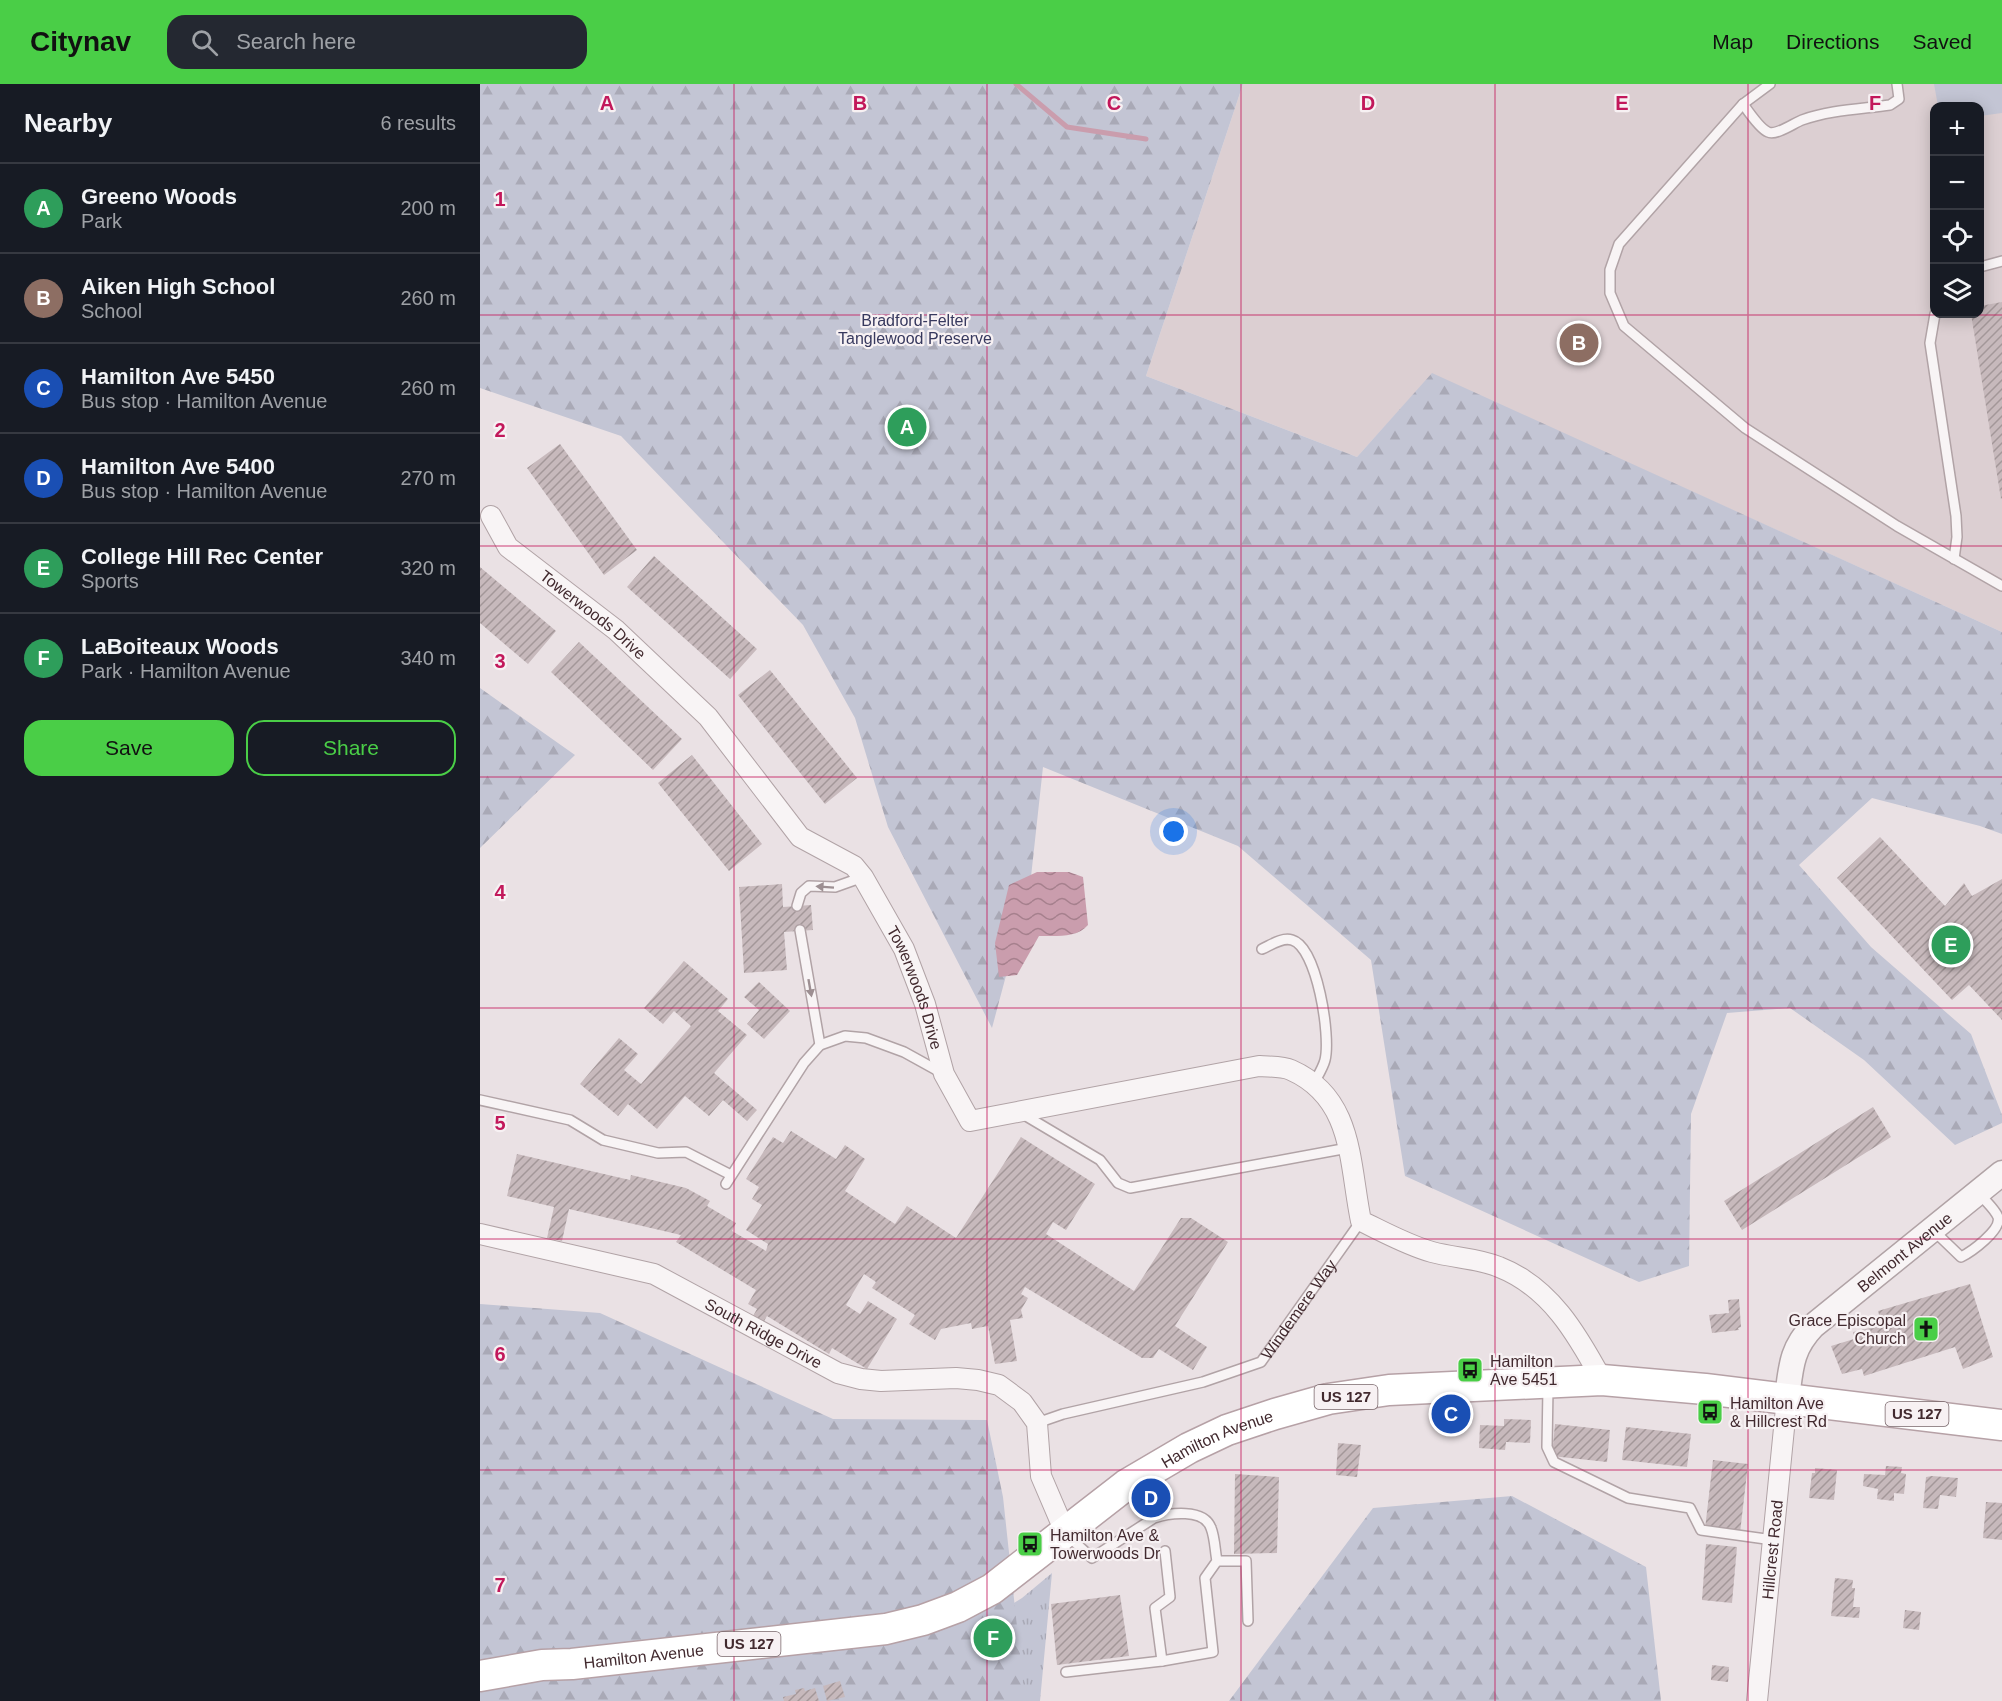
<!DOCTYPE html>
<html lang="en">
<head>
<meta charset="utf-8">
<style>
  :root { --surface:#171b24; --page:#242831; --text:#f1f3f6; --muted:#9ea1a6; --line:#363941; --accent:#4ace47 }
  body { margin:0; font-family:Arial,sans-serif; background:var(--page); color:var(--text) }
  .controls { position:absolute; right:18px; top:18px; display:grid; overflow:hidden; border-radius:12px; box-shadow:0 3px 15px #0003 }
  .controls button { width:54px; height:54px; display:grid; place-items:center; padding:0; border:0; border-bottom:2px solid var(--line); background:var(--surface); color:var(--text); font:30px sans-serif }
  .you { position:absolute; left:694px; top:748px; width:21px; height:21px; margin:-15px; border:4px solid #fff; border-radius:50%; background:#1a73e8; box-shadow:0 0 0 9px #1a73e833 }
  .badge { display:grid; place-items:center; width:39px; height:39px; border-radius:50%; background:var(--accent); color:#fff; font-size:20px; font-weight:700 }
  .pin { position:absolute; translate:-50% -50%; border:3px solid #fff; box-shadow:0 2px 6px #0006 }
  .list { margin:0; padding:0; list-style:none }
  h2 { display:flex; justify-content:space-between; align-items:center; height:78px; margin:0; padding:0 24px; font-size:26px }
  h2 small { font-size:20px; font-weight:400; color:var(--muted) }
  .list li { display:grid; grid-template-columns:39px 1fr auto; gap:18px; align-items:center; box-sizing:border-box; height:90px; padding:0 24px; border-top:2px solid var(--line) }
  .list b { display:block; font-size:22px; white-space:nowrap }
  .list p { margin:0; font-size:20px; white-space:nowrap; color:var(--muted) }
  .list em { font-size:20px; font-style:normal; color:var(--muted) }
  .actions { display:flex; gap:12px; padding:18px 24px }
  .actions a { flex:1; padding:14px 0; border:2px solid var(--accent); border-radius:18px; text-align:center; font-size:21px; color:var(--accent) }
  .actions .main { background:var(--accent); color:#111 }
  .icon { flex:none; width:33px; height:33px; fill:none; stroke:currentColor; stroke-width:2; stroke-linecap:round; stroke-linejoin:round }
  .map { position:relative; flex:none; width:1522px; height:1617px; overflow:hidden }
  header { display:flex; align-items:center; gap:36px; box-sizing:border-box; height:84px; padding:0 30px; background:var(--accent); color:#111 }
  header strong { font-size:28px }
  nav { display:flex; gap:33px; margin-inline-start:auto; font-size:21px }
  .search { width:420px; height:54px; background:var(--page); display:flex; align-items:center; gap:15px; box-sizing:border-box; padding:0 21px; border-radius:18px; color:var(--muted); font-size:22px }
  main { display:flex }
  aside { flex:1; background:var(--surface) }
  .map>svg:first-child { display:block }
</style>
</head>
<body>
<header>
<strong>Citynav</strong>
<div class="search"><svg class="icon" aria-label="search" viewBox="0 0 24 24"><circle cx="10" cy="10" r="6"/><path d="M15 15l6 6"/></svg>Search here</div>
<nav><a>Map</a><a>Directions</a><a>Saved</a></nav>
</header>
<main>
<aside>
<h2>Nearby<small>6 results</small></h2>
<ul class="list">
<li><span class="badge" style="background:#2e9e5b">A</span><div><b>Greeno Woods</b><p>Park</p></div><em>200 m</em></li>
<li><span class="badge" style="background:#8d6e63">B</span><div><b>Aiken High School</b><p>School</p></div><em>260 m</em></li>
<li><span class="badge" style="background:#1a4fb4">C</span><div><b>Hamilton Ave 5450</b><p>Bus stop · Hamilton Avenue</p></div><em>260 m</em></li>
<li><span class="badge" style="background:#1a4fb4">D</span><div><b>Hamilton Ave 5400</b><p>Bus stop · Hamilton Avenue</p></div><em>270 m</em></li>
<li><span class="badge" style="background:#2e9e5b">E</span><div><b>College Hill Rec Center</b><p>Sports</p></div><em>320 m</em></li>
<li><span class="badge" style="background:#2e9e5b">F</span><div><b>LaBoiteaux Woods</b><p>Park · Hamilton Avenue</p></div><em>340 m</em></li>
</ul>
<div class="actions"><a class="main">Save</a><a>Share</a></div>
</aside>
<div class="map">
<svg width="1522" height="1617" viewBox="0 0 1522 1617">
  <defs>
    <pattern id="grass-tufts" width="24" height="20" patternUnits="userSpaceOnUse" patternTransform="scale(1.5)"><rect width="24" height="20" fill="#c3c5d4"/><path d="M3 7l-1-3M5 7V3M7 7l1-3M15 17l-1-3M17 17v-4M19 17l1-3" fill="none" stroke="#a9a9b6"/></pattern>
    <pattern id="forest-firs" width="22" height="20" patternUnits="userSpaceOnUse" patternTransform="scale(1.5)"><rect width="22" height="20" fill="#c3c5d4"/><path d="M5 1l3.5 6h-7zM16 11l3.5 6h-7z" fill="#a9a9b6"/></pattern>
    <pattern id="water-waves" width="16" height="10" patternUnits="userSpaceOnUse" patternTransform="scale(1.5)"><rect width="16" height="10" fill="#ca9dad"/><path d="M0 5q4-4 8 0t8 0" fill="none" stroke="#a6808d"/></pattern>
    <pattern id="building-hatch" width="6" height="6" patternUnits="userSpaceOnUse" patternTransform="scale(1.5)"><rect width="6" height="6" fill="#c7b9bc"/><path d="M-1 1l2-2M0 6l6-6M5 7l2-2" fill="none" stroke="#a39799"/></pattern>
  </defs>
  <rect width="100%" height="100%" fill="#eae1e4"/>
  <!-- built -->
  <path fill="#dccfd2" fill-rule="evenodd" d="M763 0H1522V548L952 290 877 373 666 292ZM1454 22H1500V230H1454Z"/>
  <!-- grass -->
  <path fill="url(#grass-tufts)" d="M572 1489 560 1617H358L508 1535 542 1514Z"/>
  <!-- forest -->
  <path fill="url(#forest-firs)" d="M0 0H763L666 292 877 373 952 289 1522 548V750L1500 742 1392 714 1319 781 1391 863 1491 950 1522 1031V1039L1475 1061 1384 976 1310 924 1247 929 1211 1030 1209 1182 1159 1198 925 1092 891 876 758 762 563 683 550 802 512 944 408 743 375 634 323 541 141 352 0 304Z
    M0 604 95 671 0 764Z
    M0 1220 120 1229 353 1335 507 1336 523 1413 545 1617H0Z
    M1032 1412 1166 1483 1181 1617H749L893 1424Z"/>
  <!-- pitch -->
  <path fill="#c3c5d4" d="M1454 0H1522V29L1500 32V22H1458Z"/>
  <!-- water -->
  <path fill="url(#water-waves)" d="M557 788H589L603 793 608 841C597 854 576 852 559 852L537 891 519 893 515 859 529 801Z"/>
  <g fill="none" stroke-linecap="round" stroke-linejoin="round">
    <!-- stream -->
    <path stroke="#ca9dad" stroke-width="5" d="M536 0 587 43 666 55"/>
  </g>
  <!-- building -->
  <path fill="url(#building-hatch)" d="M1522 218V414L1521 415 1491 230H1500V222Z
    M80 360 157 466 124 491 47 384Z
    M174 472 277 565 250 595 147 503Z
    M0 483 76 547 48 580 0 539Z
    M99 558 202 655 173 686 71 588Z
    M290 586 377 694 345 720 258 611Z
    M212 671 282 760 249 787 178 699Z
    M1400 753 1465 822 1484 799 1492 812 1522 795V936L1489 901 1472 916 1357 794Z
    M302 800 303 823 331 821 333 846 304 848 307 886 264 889 259 803Z
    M204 877 248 915 238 927 267 951 234 989 277 1026 267 1037 243 1016 229 1032 205 1012 177 1045 148 1020 138 1032 100 1000 139 954 158 970 144 986 161 1000 211 942 194 927 183 940 164 924Z
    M279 898 310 927 284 955 267 940 279 926 264 913Z
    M1393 1023 1411 1053 1262 1146 1244 1117Z
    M311 1047 356 1075 365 1061 385 1075 365 1107 415 1140 427 1122 476 1154 541 1053 615 1100 586 1146 573 1138 566 1150 654 1207 701 1134H711L748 1158 695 1242 727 1263 713 1286 679 1265 673 1274H662L545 1203 541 1210 548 1214 541 1226 543 1234 530 1236 537 1277 515 1280 508 1242 492 1245 491 1239 461 1245 455 1256 429 1240 435 1231 392 1204 396 1198 384 1190 366 1221 380 1230 388 1217 417 1235 387 1285 352 1264 349 1270 287 1232 279 1246 269 1239 277 1225 268 1220 276 1206 196 1158 201 1151 89 1125 82 1157 67 1154 74 1123 27 1112 37 1070 150 1096 151 1091 206 1104 230 1117 227 1122 256 1139 252 1147 286 1167 288 1160 266 1146 282 1121 272 1115 279 1103 266 1095 293 1053 303 1059Z
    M1490 1200 1513 1273 1483 1285 1475 1263 1384 1292 1382 1285 1362 1290 1351 1262 1374 1255 1373 1248 1402 1241 1398 1227Z
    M1259 1215 1261 1243 1258 1244 1259 1246 1232 1249 1229 1231 1249 1229 1248 1216Z
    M1024 1335 1051 1336 1050 1359 1026 1358 1025 1366 999 1364 1000 1341 1024 1342Z
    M1075 1340 1130 1346 1127 1378 1072 1372Z
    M1146 1343 1211 1350 1207 1383 1142 1376Z
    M858 1359 881 1361 877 1393 856 1391Z
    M1233 1376 1268 1380 1260 1449 1225 1445Z
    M1406 1382 1422 1383 1421 1389 1426 1390 1424 1410 1414 1409V1417L1397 1415 1398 1405 1383 1402 1384 1390 1405 1391Z
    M1335 1384 1357 1386 1354 1416 1329 1414 1332 1389H1335Z
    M755 1390 799 1393 797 1469 754 1470Z
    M1452 1392 1478 1394 1476 1413 1460 1411 1458 1425 1443 1424 1446 1393Z
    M1506 1418 1522 1419V1456L1503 1454Z
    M1226 1460 1257 1463 1252 1519 1222 1516Z
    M1355 1494 1373 1496 1372 1504H1375L1373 1523H1380L1379 1534 1351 1532Z
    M640 1511 649 1572 577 1581 571 1520Z
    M1425 1526 1441 1528 1439 1546 1423 1544Z
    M1232 1581 1249 1583 1248 1598 1231 1596Z
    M360 1597 365 1613 347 1617 343 1602Z
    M324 1604 325 1607 335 1604 339 1617H304L303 1613 316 1610 315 1606Z"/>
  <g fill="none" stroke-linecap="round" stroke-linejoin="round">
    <defs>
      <g id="service">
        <path d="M1290 0 1263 20 1139 160 1130 186V209L1144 242 1265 344 1417 442 1522 502"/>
        <path d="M1263 20C1268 27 1280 45 1288 48 1296 52 1314 39 1322 36 1349 26 1381 25 1410 21L1419 15 1417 0"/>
        <path d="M1500 183 1522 177"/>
        <path d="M1455 230 1450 259 1476 432 1477 453 1474 475"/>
        <path d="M317 822 321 809 329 802 355 803 383 793"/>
        <path d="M320 846 340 961"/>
        <path d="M782 865C791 861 802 853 812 856 837 863 851 952 845 976 843 984 837 993 833 1001"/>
        <path d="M0 1016 90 1036 123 1056 178 1069 206 1068 251 1091"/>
        <path d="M541 1029 620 1076 638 1099 650 1104 868 1064"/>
        <path d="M246 1100 324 979 340 961 365 952 386 954 424 968 462 989"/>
        <path d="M1453 1146 1481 1173C1491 1168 1522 1146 1518 1133 1515 1125 1505 1117 1500 1110"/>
        <path d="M1068 1304 1067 1363 1074 1378 1148 1414 1210 1424 1221 1446 1293 1456"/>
        <path id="s1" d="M557 1339 583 1330 723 1298 781 1278 881 1137"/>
        <path d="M737 1477H766L768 1537"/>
        <path d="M682 1577 675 1524 690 1513 685 1467"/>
        <path d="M586 1588 682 1577 733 1568 725 1494 737 1477C735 1467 735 1454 731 1444 724 1424 689 1429 674 1434L612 1474 588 1452"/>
      </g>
      <g id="minor">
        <path id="s2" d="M11 432 28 463 136 546 228 633 320 753 374 782 383 793 424 865 445 920 464 990 490 1037 779 982C789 983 802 982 811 986 874 1014 869 1079 881 1137 904 1148 927 1161 952 1168 974 1174 998 1174 1019 1183 1070 1203 1097 1250 1122 1296"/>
        <path id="s3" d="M0 1150 174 1190 358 1289 381 1295 401 1297 476 1294 498 1296 519 1301 542 1318 557 1339 561 1392 585 1448"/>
        <path id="s4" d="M1277 1617 1307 1314"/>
      </g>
      <g id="tertiary">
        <path id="s5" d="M1307 1314C1311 1283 1311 1265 1333 1242L1522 1089"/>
      </g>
      <g id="primary">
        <path id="s6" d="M0 1592 62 1581 92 1580 406 1545 443 1536 478 1523 512 1505 646 1401 709 1364 747 1346 795 1330 848 1315 909 1306 1122 1296 1225 1305 1522 1341"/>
      </g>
    </defs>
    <!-- service casing -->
    <use href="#service" stroke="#b1a3a6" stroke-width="12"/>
    <!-- minor casing -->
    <use href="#minor" stroke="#b1a3a6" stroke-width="22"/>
    <!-- tertiary casing -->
    <use href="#tertiary" stroke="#b1a3a6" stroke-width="27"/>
    <!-- primary casing -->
    <use href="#primary" stroke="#b6a1a6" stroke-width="33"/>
    <!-- service -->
    <use href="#service" stroke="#f8f4f5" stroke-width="9"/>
    <!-- minor -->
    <use href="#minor" stroke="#f8f4f5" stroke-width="20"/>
    <!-- tertiary -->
    <use href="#tertiary" stroke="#f8f4f5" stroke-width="24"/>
    <!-- primary -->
    <use href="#primary" stroke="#fff" stroke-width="30"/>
  </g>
  <!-- one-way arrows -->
  <defs><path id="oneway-solid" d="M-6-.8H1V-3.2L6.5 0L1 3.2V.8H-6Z" transform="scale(1.5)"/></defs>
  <g fill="#9d8f92">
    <use href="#oneway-solid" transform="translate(345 803) rotate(-176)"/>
    <use href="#oneway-solid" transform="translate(330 904) rotate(80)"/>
  </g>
  <!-- grid -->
  <path fill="none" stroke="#c2185b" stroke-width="1.5" stroke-opacity="0.55" d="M254 0V1617M507 0V1617M761 0V1617M1015 0V1617M1268 0V1617M0 231H1522M0 462H1522M0 693H1522M0 924H1522M0 1155H1522M0 1386H1522"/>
  <!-- icons -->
  <defs>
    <symbol id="church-square" viewBox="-11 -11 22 22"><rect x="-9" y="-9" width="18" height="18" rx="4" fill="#4ace47" stroke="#f7f1f3"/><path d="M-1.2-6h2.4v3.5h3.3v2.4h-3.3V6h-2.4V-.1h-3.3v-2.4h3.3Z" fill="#111"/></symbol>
    <symbol id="bus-square" viewBox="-11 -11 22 22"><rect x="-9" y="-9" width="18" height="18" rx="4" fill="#4ace47" stroke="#f7f1f3"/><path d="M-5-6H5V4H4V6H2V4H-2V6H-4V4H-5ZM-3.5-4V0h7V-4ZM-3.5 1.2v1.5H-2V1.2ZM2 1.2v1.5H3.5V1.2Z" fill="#111"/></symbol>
  </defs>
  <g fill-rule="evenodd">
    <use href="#church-square" x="1431" y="1230" width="30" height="30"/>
    <use href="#bus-square" x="975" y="1271" width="30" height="30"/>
    <use href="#bus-square" x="1215" y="1313" width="30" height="30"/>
    <use href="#bus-square" x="535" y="1445" width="30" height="30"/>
  </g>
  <g text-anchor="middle" stroke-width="4.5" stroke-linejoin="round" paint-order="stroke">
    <!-- shield labels -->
    <g fill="#f7f1f3" stroke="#78666a" stroke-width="1.5">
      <rect x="834.5" y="1301" width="63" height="24" rx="4.5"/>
      <rect x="1405.5" y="1318" width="63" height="24" rx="4.5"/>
      <rect x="237.5" y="1548" width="63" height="24" rx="4.5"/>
    </g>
    <g font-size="15" font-weight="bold" fill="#422a2f">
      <text x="866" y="1318">US 127</text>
      <text x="1437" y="1335">US 127</text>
      <text x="269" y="1565">US 127</text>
    </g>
    <!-- park labels -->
    <g font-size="16" fill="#37395e" stroke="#f7f1f3">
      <text x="435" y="242">Bradford-Felter<tspan x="435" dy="18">Tanglewood Preserve</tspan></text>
    </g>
    <!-- street labels -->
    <g font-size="16" fill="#422a2f" stroke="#f7f1f3">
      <text dy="6" stroke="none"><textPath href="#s2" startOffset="144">Towerwoods Drive</textPath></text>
      <text dy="6" stroke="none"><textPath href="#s2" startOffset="648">Towerwoods Drive</textPath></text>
      <text dy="6" stroke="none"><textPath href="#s5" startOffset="196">Belmont Avenue</textPath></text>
      <text dy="6" stroke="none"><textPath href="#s1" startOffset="297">Windemere Way</textPath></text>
      <text dy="6" stroke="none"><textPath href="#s3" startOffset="303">South Ridge Drive</textPath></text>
      <text dy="6" stroke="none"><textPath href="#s6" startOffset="795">Hamilton Avenue</textPath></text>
      <text dy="6" stroke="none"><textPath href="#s4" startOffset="152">Hillcrest Road</textPath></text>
      <text dy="6" stroke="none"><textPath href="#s6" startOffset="165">Hamilton Avenue</textPath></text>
    </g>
    <!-- poi labels -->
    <g font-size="16" fill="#422a2f" stroke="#f7f1f3" text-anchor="start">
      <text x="1426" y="1242" text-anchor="end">Grace Episcopal<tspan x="1426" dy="18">Church</tspan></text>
      <text x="1010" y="1283">Hamilton<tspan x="1010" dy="18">Ave 5451</tspan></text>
      <text x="1250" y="1325">Hamilton Ave<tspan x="1250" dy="18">&amp; Hillcrest Rd</tspan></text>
      <text x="570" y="1457">Hamilton Ave &amp;<tspan x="570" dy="18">Towerwoods Dr</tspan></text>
    </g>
  </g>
  <g font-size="20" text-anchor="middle" font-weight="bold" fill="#c2185b" stroke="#f7f1f3" stroke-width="4.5" stroke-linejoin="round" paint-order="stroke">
    <text x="127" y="26">A</text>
    <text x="380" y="26">B</text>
    <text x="634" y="26">C</text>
    <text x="888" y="26">D</text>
    <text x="1142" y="26">E</text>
    <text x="1395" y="26">F</text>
    <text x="20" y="122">1</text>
    <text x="20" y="353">2</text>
    <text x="20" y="584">3</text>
    <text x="20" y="815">4</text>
    <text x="20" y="1046">5</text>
    <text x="20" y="1277">6</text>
    <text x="20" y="1508">7</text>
  </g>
</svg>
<div class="controls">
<button>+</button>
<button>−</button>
<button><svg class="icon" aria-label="locate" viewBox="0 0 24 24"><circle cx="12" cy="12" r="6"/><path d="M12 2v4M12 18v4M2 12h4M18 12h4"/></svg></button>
<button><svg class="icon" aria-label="layers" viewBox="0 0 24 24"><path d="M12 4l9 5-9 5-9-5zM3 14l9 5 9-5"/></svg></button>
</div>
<div class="you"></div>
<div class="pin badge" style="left:427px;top:343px;background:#2e9e5b">A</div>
<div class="pin badge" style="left:1099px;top:259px;background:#8d6e63">B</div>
<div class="pin badge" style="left:971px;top:1330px;background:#1a4fb4">C</div>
<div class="pin badge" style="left:671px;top:1414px;background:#1a4fb4">D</div>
<div class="pin badge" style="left:1471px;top:861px;background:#2e9e5b">E</div>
<div class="pin badge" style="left:513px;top:1554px;background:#2e9e5b">F</div>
</div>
</main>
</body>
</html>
